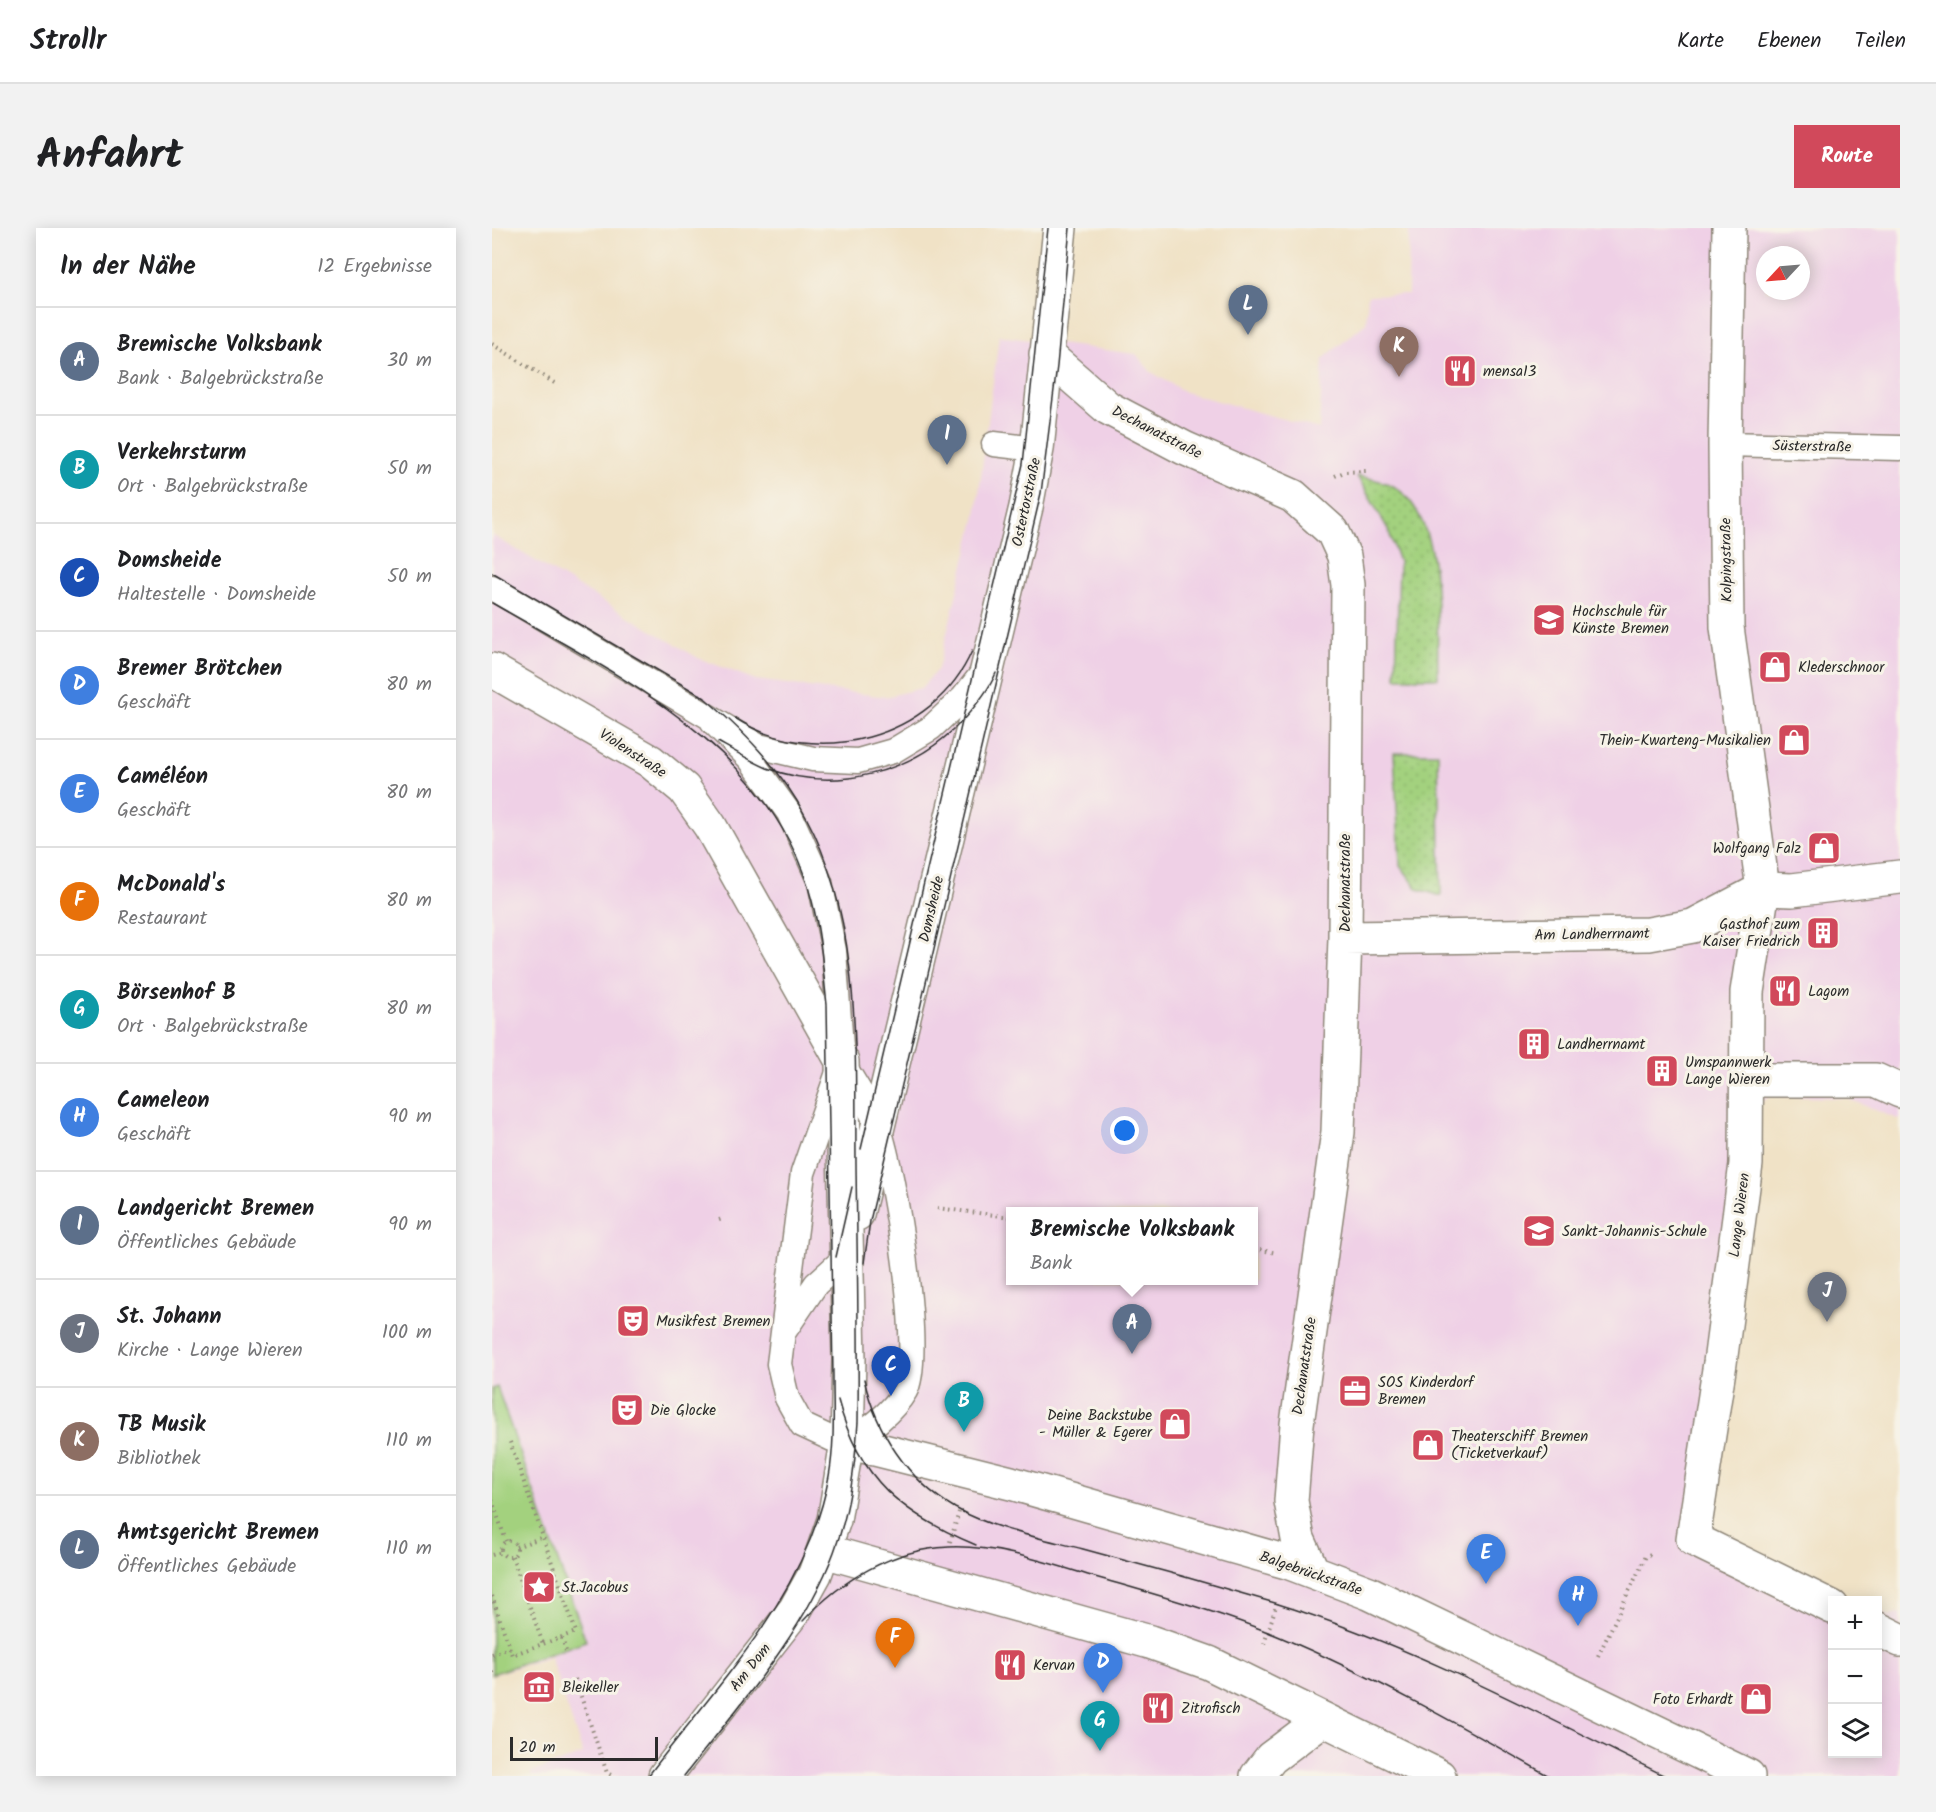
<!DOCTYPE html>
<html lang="de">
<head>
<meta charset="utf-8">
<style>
  :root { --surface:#fff; --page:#f2f2f2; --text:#202124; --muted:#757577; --line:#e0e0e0; --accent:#d1495b }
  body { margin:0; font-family:Kalam,sans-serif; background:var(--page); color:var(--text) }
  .controls { position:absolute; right:18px; bottom:18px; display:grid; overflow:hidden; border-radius:0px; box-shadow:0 3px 15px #0003 }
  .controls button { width:54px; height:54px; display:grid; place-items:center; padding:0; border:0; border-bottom:2px solid var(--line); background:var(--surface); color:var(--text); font:30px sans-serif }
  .compass { position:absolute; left:1264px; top:18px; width:54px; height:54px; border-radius:50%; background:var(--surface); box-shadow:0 3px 15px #0003; rotate:244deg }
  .scale { position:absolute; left:18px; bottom:15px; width:148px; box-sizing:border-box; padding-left:6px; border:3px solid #2b2b2b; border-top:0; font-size:16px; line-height:21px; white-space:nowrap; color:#2b2b2b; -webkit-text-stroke:4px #f7f3e8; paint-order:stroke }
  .you { position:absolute; left:633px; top:903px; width:21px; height:21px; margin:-15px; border:4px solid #fff; border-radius:50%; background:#1a73e8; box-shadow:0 0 0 9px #1a73e833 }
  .badge { display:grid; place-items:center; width:39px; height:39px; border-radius:50%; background:var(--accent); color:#fff; font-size:20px; font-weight:700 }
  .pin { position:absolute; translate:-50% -50px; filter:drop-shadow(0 2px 3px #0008) }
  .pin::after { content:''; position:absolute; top:32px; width:21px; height:18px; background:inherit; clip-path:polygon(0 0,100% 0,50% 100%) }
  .popup { position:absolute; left:514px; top:979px; width:252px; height:78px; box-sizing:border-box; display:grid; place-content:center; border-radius:0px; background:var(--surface); filter:drop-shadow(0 2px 4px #0005); font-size:20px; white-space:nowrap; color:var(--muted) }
  .popup b { font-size:22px; color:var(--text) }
  .popup::after { content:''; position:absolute; left:50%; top:100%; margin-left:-12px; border:12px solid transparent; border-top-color:var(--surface) }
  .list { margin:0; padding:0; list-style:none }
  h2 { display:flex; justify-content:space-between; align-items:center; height:78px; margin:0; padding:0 24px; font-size:26px }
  h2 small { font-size:20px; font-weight:400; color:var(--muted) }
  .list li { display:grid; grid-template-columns:39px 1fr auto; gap:18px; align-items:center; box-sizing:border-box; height:108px; padding:0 24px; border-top:2px solid var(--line) }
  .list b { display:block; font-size:22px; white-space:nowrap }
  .list p { margin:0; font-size:20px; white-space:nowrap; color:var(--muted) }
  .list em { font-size:20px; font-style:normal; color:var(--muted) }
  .icon { flex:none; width:33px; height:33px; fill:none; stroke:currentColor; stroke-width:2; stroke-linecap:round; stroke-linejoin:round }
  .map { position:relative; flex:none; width:1408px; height:1548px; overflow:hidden; border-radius:0px }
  header { display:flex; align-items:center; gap:36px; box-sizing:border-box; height:84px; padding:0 30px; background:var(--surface); border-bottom:2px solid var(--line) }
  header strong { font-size:28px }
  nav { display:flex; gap:33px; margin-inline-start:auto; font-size:21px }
  .intro { display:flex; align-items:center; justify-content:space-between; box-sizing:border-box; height:144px; padding:0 36px }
  h1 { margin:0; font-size:42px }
  .button { padding:15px 27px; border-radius:0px; background:var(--accent); color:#fff; font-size:21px; font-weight:700 }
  main { display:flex; gap:36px; padding:0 36px }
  aside { flex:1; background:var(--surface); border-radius:0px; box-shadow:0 3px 15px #0003 }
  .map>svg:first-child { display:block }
</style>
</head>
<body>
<header>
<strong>Strollr</strong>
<nav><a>Karte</a><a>Ebenen</a><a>Teilen</a></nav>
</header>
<div class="intro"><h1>Anfahrt</h1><a class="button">Route</a></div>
<main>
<aside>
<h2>In der Nähe<small>12 Ergebnisse</small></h2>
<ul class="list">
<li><span class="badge" style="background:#5c6f8a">A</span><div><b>Bremische Volksbank</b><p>Bank · Balgebrückstraße</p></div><em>30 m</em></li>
<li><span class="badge" style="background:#0f9aa8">B</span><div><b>Verkehrsturm</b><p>Ort · Balgebrückstraße</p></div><em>50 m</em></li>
<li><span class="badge" style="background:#1a4fb4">C</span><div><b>Domsheide</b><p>Haltestelle · Domsheide</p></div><em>50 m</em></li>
<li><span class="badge" style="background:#3f7fe0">D</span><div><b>Bremer Brötchen</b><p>Geschäft</p></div><em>80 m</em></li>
<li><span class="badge" style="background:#3f7fe0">E</span><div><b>Caméléon</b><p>Geschäft</p></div><em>80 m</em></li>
<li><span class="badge" style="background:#e8710a">F</span><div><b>McDonald's</b><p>Restaurant</p></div><em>80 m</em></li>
<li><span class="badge" style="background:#0f9aa8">G</span><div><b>Börsenhof B</b><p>Ort · Balgebrückstraße</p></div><em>80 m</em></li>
<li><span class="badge" style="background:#3f7fe0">H</span><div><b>Cameleon</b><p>Geschäft</p></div><em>90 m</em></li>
<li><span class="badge" style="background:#5c6f8a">I</span><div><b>Landgericht Bremen</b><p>Öffentliches Gebäude</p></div><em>90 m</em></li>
<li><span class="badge" style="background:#6b7280">J</span><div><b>St. Johann</b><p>Kirche · Lange Wieren</p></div><em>100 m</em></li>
<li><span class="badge" style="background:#8d6e63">K</span><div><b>TB Musik</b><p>Bibliothek</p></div><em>110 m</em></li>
<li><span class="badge" style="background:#5c6f8a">L</span><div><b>Amtsgericht Bremen</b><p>Öffentliches Gebäude</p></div><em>110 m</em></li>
</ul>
</aside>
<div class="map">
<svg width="1408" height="1548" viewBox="0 0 1408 1548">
  <defs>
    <pattern id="grass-dots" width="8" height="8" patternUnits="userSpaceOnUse" patternTransform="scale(1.5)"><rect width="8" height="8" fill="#a3d17e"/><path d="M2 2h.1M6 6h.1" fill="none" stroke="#8cb46d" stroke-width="1.8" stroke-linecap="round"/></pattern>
  </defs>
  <rect width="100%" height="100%" fill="#f7f3e8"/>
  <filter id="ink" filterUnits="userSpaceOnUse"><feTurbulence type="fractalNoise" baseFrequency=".0167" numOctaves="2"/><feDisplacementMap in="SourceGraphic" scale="12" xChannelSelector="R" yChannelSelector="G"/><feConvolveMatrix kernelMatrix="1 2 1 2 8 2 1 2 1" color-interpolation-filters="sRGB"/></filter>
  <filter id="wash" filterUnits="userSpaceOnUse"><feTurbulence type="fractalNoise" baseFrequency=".008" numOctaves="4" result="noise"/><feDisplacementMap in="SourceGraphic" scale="24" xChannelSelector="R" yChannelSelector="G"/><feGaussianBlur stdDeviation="1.35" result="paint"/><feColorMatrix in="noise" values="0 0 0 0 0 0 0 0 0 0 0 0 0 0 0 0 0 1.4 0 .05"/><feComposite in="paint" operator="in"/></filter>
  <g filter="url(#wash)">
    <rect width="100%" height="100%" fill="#f0e2c6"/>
    <!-- built -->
    <path fill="#efd0e6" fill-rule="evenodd" d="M917 0H1408V892L1354 870 1279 868 1263 877 1212 1304 1362 1372H1340V1526H1386V1383L1396 1388 1408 1386V1548H40L38 1545 91 1526 58 1429 0 1447V307L206 430 264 452 394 469 429 460 446 441 484 288 507 108 644 126 659 144 693 164 827 201 831 131 874 95 876 67 916 66ZM1273 27H1309V63H1273ZM518 984H762V1052H518Z"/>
    <!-- grass -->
    <path fill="url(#grass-dots)" stroke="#677e54" stroke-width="1.5" d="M865 248C876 250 891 253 901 258 954 289 944 397 946 450H904L907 334 896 301Z
      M902 525H946L949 668 926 661 908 637Z"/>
    <!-- garden -->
    <path fill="#a3d17e" stroke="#677e54" stroke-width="1.5" d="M5 1159 94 1413 0 1446V1161Z"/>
  </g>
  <g filter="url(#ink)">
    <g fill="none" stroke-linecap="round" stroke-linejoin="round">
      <defs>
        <path id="lane" d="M502 216 545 221
          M1233 216 1408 220
          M0 360 266 518 321 531 366 533 401 523 439 500 471 470 492 443
          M221 494 258 531 297 585 328 654 342 723 350 833 311 945 287 1136 295 1170 310 1197 340 1211 355 1214C375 1205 402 1182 413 1163 433 1129 401 935 385 896 376 875 362 855 351 836
          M293 1102 324 1056 354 1029"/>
        <path id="street" d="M1237 0 1233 216 1235 399 1271 661 1255 764 1254 936 1228 1135 1201 1311 1340 1379
          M554 126 616 180 692 220 801 268 841 304 852 328 856 357 853 710 846 904 805 1196 799 1273 806 1311 820 1342
          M0 442 158 533 192 561 218 598 350 833 357 1131 355 1214 342 1292 323 1346 303 1382 173 1548
          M853 710 1157 706 1201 698 1271 661 1300 662 1408 649
          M1256 852H1384L1408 863
          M365 986 534 279 545 221 568 0
          M355 1214 519 1255 798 1335 877 1365 1256 1548
          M332 1323 658 1414 717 1435 947 1548
          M1386 1401 1408 1412
          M765 1548 779 1530 831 1491"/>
      </defs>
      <!-- lane casing -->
      <use href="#lane" stroke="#8e8678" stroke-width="27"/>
      <!-- street casing -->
      <use href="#street" stroke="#8e8678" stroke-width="36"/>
      <!-- path -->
      <path stroke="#8e8678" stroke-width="4" stroke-dasharray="1.5 4.5" stroke-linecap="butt" d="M0 116 64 156
        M843 248 852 244 874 243
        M445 980 518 989
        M227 992 230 991
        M762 1021 785 1025
        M0 1272 14 1313
        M9 1321a8 8 0 1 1 16 0a8 8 0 1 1-16 0Z
        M458 1314 467 1284
        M24 1319 51 1309
        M0 1327 10 1324
        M20 1328 51 1416
        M0 1368 20 1427 84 1404 18 1214
        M70 1410 74 1423
        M772 1416 785 1375
        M0 1426 18 1420
        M1106 1428 1154 1328 1161 1325
        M0 1444 1 1447
        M83 1451 115 1545 121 1548"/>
      <!-- lane -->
      <use href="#lane" stroke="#fff" stroke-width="24"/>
      <!-- street -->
      <use href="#street" stroke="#fff" stroke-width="33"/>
      <!-- tram -->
      <path stroke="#2b2b2b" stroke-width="1.5" d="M0 345 213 470
        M0 375C125 447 282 520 320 673 329 707 331 742 335 777L341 1148C341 1181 343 1215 337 1248 315 1367 226 1455 156 1548
        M243 490C323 542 442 511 480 423
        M226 514C242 523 259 533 275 540 342 566 421 545 469 494 482 480 497 462 504 445
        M369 921 531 236 556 0
        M344 1029 360 959
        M372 1035 378 993 549 265 565 138 578 0
        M372 1151C384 1203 415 1252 463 1280 501 1301 548 1310 591 1321 655 1338 719 1356 783 1375 919 1417 1046 1485 1173 1548
        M346 1172C367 1252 410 1286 484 1317
        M311 1393C349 1352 400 1321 457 1319 506 1317 556 1335 603 1349 665 1367 728 1384 788 1409 881 1448 969 1498 1057 1548
        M192 1548C245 1480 312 1405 342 1324 358 1282 363 1239 366 1194 367 1108 365 1022 364 936 363 820 370 694 314 589 288 539 250 502 208 466"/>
    </g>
  </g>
  <!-- icons -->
  <defs>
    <symbol id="restaurant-square" viewBox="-11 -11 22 22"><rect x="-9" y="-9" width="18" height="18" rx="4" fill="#d1495b" stroke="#f7f3e8"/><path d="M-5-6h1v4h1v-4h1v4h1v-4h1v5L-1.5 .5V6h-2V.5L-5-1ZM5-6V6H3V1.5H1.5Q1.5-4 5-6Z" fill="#fff"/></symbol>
    <symbol id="university-square" viewBox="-11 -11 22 22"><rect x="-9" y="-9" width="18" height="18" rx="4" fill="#d1495b" stroke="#f7f3e8"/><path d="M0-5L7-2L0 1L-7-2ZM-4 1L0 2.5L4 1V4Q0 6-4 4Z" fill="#fff"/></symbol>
    <symbol id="shop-square" viewBox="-11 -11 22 22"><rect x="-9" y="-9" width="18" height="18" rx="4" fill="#d1495b" stroke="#f7f3e8"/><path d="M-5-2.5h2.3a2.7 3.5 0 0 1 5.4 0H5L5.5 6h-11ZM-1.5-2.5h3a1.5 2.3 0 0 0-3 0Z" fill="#fff"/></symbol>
    <symbol id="building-square" viewBox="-11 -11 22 22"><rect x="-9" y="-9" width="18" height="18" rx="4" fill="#d1495b" stroke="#f7f3e8"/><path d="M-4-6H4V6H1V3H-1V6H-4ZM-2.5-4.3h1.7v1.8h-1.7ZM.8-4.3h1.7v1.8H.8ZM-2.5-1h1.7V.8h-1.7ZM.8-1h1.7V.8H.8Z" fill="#fff"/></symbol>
    <symbol id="school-square" viewBox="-11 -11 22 22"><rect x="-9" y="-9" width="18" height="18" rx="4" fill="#d1495b" stroke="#f7f3e8"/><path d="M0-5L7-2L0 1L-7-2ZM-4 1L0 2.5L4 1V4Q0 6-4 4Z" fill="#fff"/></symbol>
    <symbol id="theatre-square" viewBox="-11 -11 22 22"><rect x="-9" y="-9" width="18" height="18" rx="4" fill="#d1495b" stroke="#f7f3e8"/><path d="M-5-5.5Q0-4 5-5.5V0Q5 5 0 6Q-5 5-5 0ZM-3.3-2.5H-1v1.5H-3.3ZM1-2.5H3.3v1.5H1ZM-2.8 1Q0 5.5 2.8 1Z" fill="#fff"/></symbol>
    <symbol id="office-square" viewBox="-11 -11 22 22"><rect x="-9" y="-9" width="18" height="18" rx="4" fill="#d1495b" stroke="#f7f3e8"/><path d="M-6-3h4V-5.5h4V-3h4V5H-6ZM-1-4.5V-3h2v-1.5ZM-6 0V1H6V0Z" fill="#fff"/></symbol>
    <symbol id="sight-square" viewBox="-11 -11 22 22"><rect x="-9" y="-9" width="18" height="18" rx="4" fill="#d1495b" stroke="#f7f3e8"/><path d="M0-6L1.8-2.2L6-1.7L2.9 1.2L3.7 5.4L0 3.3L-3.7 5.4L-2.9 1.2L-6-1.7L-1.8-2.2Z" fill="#fff"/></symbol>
    <symbol id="museum-square" viewBox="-11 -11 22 22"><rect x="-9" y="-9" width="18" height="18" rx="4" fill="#d1495b" stroke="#f7f3e8"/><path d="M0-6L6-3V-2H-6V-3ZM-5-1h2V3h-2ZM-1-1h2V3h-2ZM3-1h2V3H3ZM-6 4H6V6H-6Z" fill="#fff"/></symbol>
  </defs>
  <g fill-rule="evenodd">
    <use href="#restaurant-square" x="949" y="124" width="38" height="38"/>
    <use href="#university-square" x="1038" y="373" width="38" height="38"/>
    <use href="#shop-square" x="1264" y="420" width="38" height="38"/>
    <use href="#shop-square" x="1283" y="493" width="38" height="38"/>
    <use href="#shop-square" x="1313" y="601" width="38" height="38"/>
    <use href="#building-square" x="1312" y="686" width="38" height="38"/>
    <use href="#restaurant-square" x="1274" y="744" width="38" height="38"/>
    <use href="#building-square" x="1023" y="797" width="38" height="38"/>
    <use href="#building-square" x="1151" y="824" width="38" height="38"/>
    <use href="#school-square" x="1028" y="984" width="38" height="38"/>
    <use href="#theatre-square" x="122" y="1074" width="38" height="38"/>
    <use href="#office-square" x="844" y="1144" width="38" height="38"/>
    <use href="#theatre-square" x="116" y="1163" width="38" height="38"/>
    <use href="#shop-square" x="664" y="1177" width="38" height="38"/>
    <use href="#shop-square" x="917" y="1198" width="38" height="38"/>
    <use href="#sight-square" x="28" y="1340" width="38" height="38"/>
    <use href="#restaurant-square" x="499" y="1418" width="38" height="38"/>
    <use href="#museum-square" x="28" y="1440" width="38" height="38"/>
    <use href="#shop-square" x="1245" y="1452" width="38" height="38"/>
    <use href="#restaurant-square" x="647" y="1461" width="38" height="38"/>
  </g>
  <g text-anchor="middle" stroke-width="6" stroke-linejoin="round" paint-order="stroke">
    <!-- poi labels -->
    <g font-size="15" fill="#2b2b2b" stroke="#f7f3e8" text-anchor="start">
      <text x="991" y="148">mensa13</text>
      <text x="1080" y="388">Hochschule für<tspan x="1080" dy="17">Künste Bremen</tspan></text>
      <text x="1306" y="444">Klederschnoor</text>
      <text x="1279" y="517" text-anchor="end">Thein-Kwarteng-Musikalien</text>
      <text x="1309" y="625" text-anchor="end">Wolfgang Falz</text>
      <text x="1308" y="701" text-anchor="end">Gasthof zum<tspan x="1308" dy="17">Kaiser Friedrich</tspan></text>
      <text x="1316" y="768">Lagom</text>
      <text x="1065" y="821">Landherrnamt</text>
      <text x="1193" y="839">Umspannwerk<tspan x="1193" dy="17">Lange Wieren</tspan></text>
      <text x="1070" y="1008">Sankt-Johannis-Schule</text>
      <text x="164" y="1098">Musikfest Bremen</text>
      <text x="886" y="1159">SOS Kinderdorf<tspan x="886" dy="17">Bremen</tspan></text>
      <text x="158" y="1187">Die Glocke</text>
      <text x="660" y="1192" text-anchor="end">Deine Backstube<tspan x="660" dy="17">- Müller &amp; Egerer</tspan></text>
      <text x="959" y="1213">Theaterschiff Bremen<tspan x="959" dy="17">(Ticketverkauf)</tspan></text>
      <text x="70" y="1364">St.Jacobus</text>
      <text x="541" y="1442">Kervan</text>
      <text x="70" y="1464">Bleikeller</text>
      <text x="1241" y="1476" text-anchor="end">Foto Erhardt</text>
      <text x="689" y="1485">Zitrofisch</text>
    </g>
    <!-- street labels -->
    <g font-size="15" fill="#2b2b2b" stroke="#f7f3e8">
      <text transform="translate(665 204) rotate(27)" y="5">Dechanatstraße</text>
      <text transform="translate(1320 218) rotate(1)" y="5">Süsterstraße</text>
      <text transform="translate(534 274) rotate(-78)" y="5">Ostertorstraße</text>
      <text transform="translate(1234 332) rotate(-91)" y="5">Kolpingstraße</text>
      <text transform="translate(141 525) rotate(33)" y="5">Violenstraße</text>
      <text transform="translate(853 655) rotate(-90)" y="5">Dechanatstraße</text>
      <text transform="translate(439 681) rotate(-77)" y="5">Domsheide</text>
      <text transform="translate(1100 706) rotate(-1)" y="5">Am Landherrnamt</text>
      <text transform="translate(1247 987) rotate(-83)" y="5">Lange Wieren</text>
      <text transform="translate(812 1138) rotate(-82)" y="5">Dechanatstraße</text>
      <text transform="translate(819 1345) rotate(19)" y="5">Balgebrückstraße</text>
      <text transform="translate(258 1439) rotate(-52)" y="5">Am Dom</text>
    </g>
  </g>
</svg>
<div class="controls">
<button>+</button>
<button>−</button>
<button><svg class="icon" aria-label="layers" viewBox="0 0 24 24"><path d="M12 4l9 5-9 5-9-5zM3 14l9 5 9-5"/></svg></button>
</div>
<svg class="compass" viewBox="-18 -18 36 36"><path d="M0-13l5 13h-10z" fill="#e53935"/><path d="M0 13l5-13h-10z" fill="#757577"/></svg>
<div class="scale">20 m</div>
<div class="you"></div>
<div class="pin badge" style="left:640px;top:1126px;background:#5c6f8a">A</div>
<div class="popup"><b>Bremische Volksbank</b>Bank</div>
<div class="pin badge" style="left:472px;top:1204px;background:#0f9aa8">B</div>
<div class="pin badge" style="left:399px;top:1168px;background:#1a4fb4">C</div>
<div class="pin badge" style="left:611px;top:1465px;background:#3f7fe0">D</div>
<div class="pin badge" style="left:994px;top:1356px;background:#3f7fe0">E</div>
<div class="pin badge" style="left:403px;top:1440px;background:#e8710a">F</div>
<div class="pin badge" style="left:608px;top:1523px;background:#0f9aa8">G</div>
<div class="pin badge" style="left:1086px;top:1398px;background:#3f7fe0">H</div>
<div class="pin badge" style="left:455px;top:237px;background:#5c6f8a">I</div>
<div class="pin badge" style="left:1335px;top:1094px;background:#6b7280">J</div>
<div class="pin badge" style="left:907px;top:149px;background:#8d6e63">K</div>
<div class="pin badge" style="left:756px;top:107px;background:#5c6f8a">L</div>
</div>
</main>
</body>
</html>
